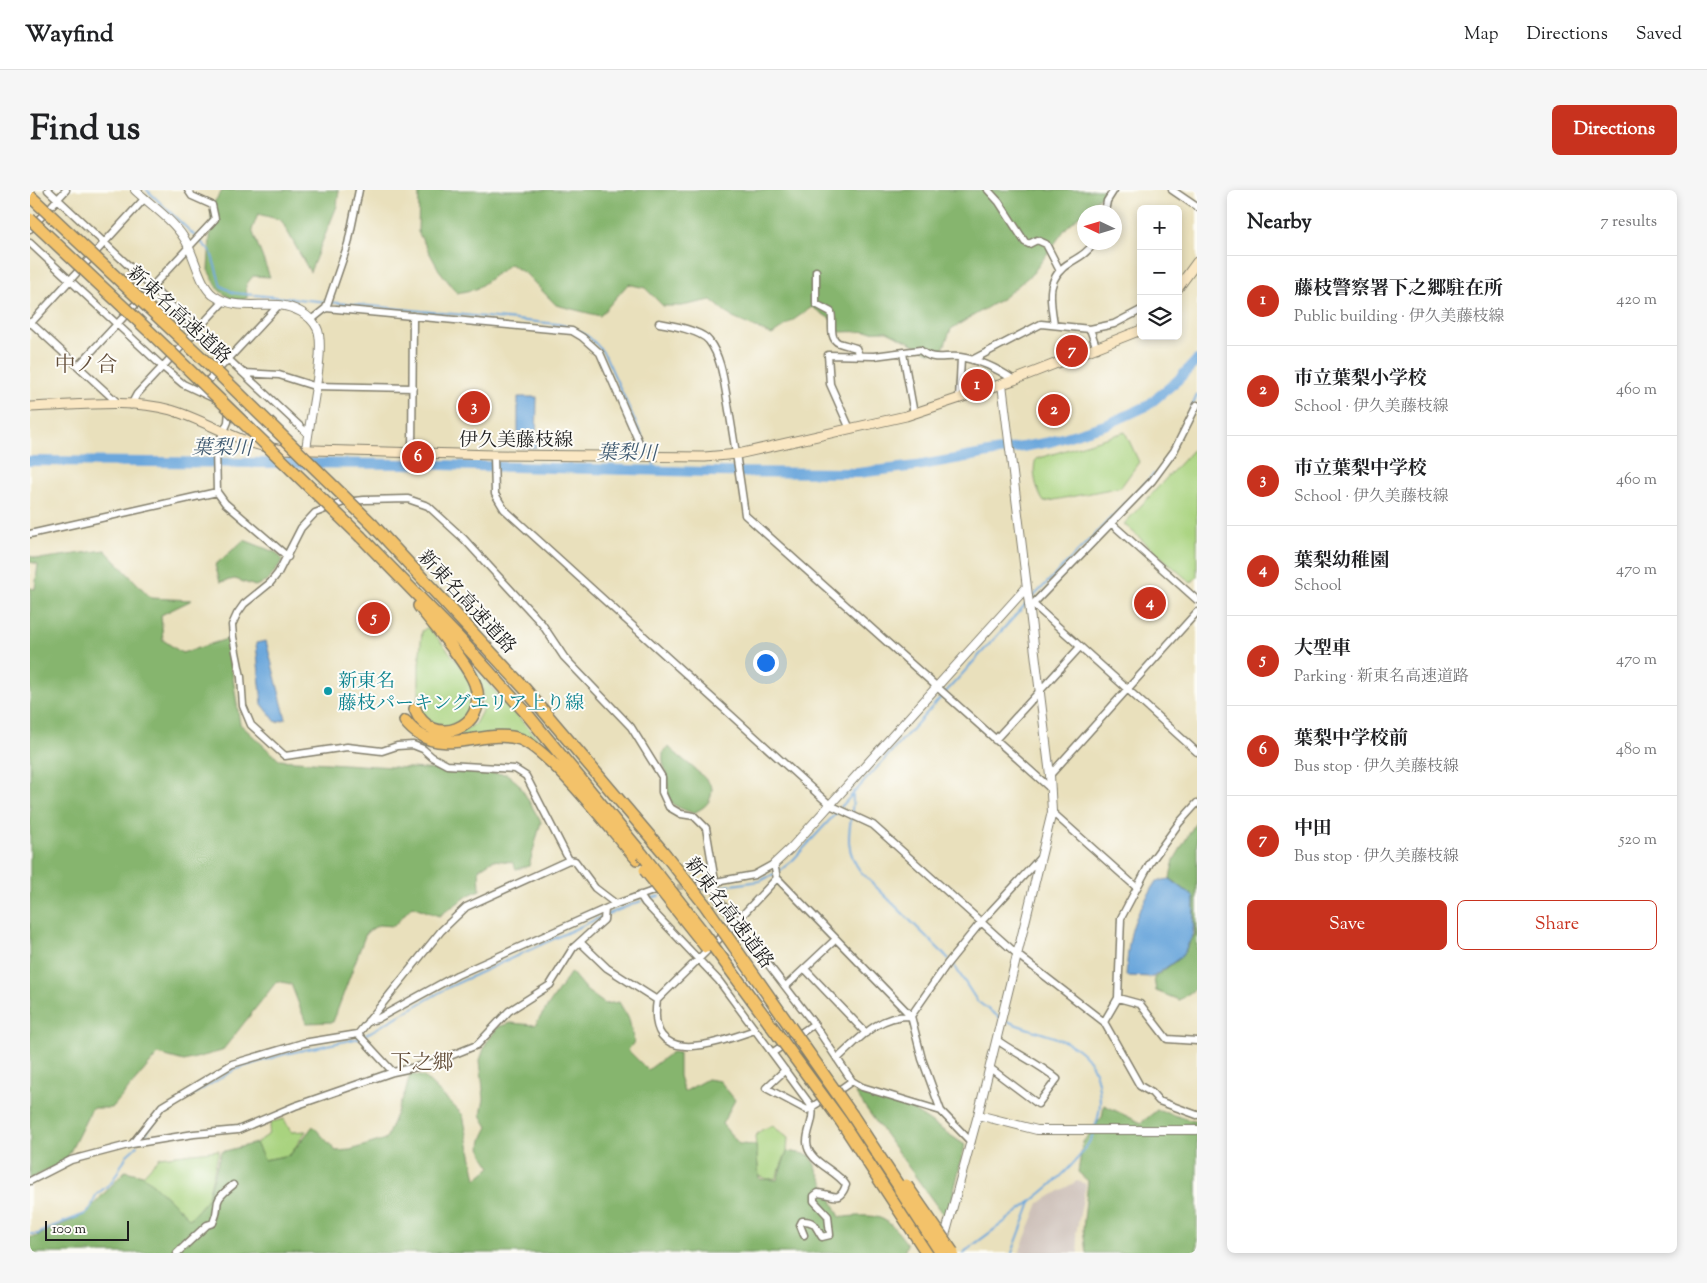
<!DOCTYPE html>
<html lang="en">
<head>
<meta charset="utf-8">
<style>
  :root { --surface:#fff; --page:#f6f6f6; --text:#202124; --muted:#757577; --line:#e0e0e0; --accent:#c8321e }
  body { margin:0; font-family:"Sorts Mill Goudy","Noto Serif JP",serif; background:var(--page); color:var(--text) }
  .controls { position:absolute; right:15px; top:15px; display:grid; overflow:hidden; border-radius:8px; box-shadow:0 2px 8px #0003 }
  .controls button { width:45px; height:45px; display:grid; place-items:center; padding:0; border:0; border-bottom:1px solid var(--line); background:var(--surface); color:var(--text); font:25px sans-serif }
  .compass { position:absolute; left:1047px; top:15px; width:45px; height:45px; border-radius:50%; background:var(--surface); box-shadow:0 2px 8px #0003; rotate:274deg }
  .scale { position:absolute; left:15px; bottom:12px; width:84px; box-sizing:border-box; padding-left:5px; border:2px solid #1c1c1c; border-top:0; font-size:14px; line-height:18px; white-space:nowrap; color:#1c1c1c; -webkit-text-stroke:4px #fdfcf7; paint-order:stroke }
  .you { position:absolute; left:735px; top:472px; width:18px; height:18px; margin:-12px; border:4px solid #fff; border-radius:50%; background:#1a73e8; box-shadow:0 0 0 8px #1a73e833 }
  .badge { display:grid; place-items:center; width:32px; height:32px; border-radius:50%; background:var(--accent); color:#fff; font-size:16px; font-weight:700 }
  .pin { position:absolute; translate:-50% -50%; border:2px solid #fff; box-shadow:0 1px 5px #0006 }
  .list { margin:0; padding:0; list-style:none }
  h2 { display:flex; justify-content:space-between; align-items:center; height:65px; margin:0; padding:0 20px; font-size:21px }
  h2 small { font-size:16px; font-weight:400; color:var(--muted) }
  .list li { display:grid; grid-template-columns:32px 1fr auto; gap:15px; align-items:center; box-sizing:border-box; height:90px; padding:0 20px; border-top:1px solid var(--line) }
  .list b { display:block; font-size:19px; white-space:nowrap }
  .list p { margin:0; font-size:16px; white-space:nowrap; color:var(--muted) }
  .list em { font-size:16px; font-style:normal; color:var(--muted) }
  .actions { display:flex; gap:10px; padding:15px 20px }
  .actions a { flex:1; padding:11px 0; border:1px solid var(--accent); border-radius:8px; text-align:center; font-size:18px; color:var(--accent) }
  .actions .main { background:var(--accent); color:#fff }
  .icon { flex:none; width:28px; height:28px; fill:none; stroke:currentColor; stroke-width:2; stroke-linecap:round; stroke-linejoin:round }
  .map { position:relative; flex:none; width:1167px; height:1063px; overflow:hidden; border-radius:8px }
  header { display:flex; align-items:center; gap:30px; box-sizing:border-box; height:70px; padding:0 25px; background:var(--surface); border-bottom:1px solid var(--line) }
  header strong { font-size:24px }
  nav { display:flex; gap:28px; margin-inline-start:auto; font-size:18px }
  .intro { display:flex; align-items:center; justify-content:space-between; box-sizing:border-box; height:120px; padding:0 30px }
  h1 { margin:0; font-size:35px }
  .button { padding:12px 22px; border-radius:8px; background:var(--accent); color:#fff; font-size:18px; font-weight:700 }
  main { display:flex; gap:30px; padding:0 30px }
  aside { flex:1; background:var(--surface); border-radius:8px; box-shadow:0 2px 8px #0003 }
  .map>svg:first-child { display:block }
</style>
</head>
<body>
<header>
<strong>Wayfind</strong>
<nav><a>Map</a><a>Directions</a><a>Saved</a></nav>
</header>
<div class="intro"><h1>Find us</h1><a class="button">Directions</a></div>
<main>
<div class="map">
<svg width="1167" height="1063" viewBox="0 0 1167 1063">
  <rect width="100%" height="100%" fill="#fdfcf7"/>
  <filter id="ink" filterUnits="userSpaceOnUse"><feTurbulence type="fractalNoise" baseFrequency=".02" numOctaves="2"/><feDisplacementMap in="SourceGraphic" scale="10" xChannelSelector="R" yChannelSelector="G"/><feConvolveMatrix kernelMatrix="1 2 1 2 8 2 1 2 1" color-interpolation-filters="sRGB"/></filter>
  <filter id="wash" filterUnits="userSpaceOnUse"><feTurbulence type="fractalNoise" baseFrequency=".0096" numOctaves="4" result="noise"/><feDisplacementMap in="SourceGraphic" scale="20" xChannelSelector="R" yChannelSelector="G"/><feGaussianBlur stdDeviation="1.12" result="paint"/><feColorMatrix in="noise" values="0 0 0 0 0 0 0 0 0 0 0 0 0 0 0 0 0 1.4 0 .05"/><feComposite in="paint" operator="in"/></filter>
  <g filter="url(#wash)">
    <rect width="100%" height="100%" fill="#e9e0bc"/>
    <!-- industrial -->
    <path fill="#cec1ba" d="M1047 991 1056 994 1046 1043 1049 1063H989L1009 1013Z"/>
    <!-- green -->
    <path fill="#a9d37f" stroke="#62784e" d="M1095 242 1109 272 1091 297 1014 312C1007 303 1001 280 1006 269Z
      M1167 255V387L1161 393 1094 334Z
      M398 437C411 453 438 480 442 499 444 508 440 518 437 527L416 538 402 534 389 521V475L392 441Z
      M442 476 510 551 507 553 424 546 445 534 452 521 453 500Z
      M254 929 261 942 276 941 260 965 234 970 226 953 238 945 241 932Z
      M743 936 758 948 757 961 746 988 738 989 729 986 725 946 733 939Z
      M189 960 177 1010 160 1029 113 985 130 967Z"/>
    <!-- forest -->
    <path fill="#86b56e" stroke="#516845" d="M193 0H309L307 16 280 82 251 30 228 24 222 40 240 87 223 86 216 95 217 108 205 112 189 100 178 80 182 15Z
      M389 0H1077L1036 38 1003 83 973 108 921 139 912 162H899L857 141 807 142 805 132 782 117 742 145 703 128 681 110 652 116H633L615 98 598 94 570 126 526 115 496 84 480 74 446 99 427 103 409 80 388 42Z
      M214 350 247 363 253 370 238 391 225 396 205 389 190 392 185 375Z
      M75 360 121 408 162 410 131 425 133 450 152 463 197 449 210 534 249 570 477 584 489 594 511 632 499 676 486 679 482 672 463 670 449 679 450 700 439 705 409 726 382 716 364 736 348 735 336 743 303 832 276 833 261 794 247 791 192 861 154 871 128 864 82 918H62L36 970 0 989V398L5 399 8 374 0 372V366L9 369Z
      M639 557C648 567 678 587 682 598 682 613 674 618 663 623 633 613 640 610 636 584 634 575 631 569 634 560Z
      M1167 630V798L1149 810 1126 801 1124 788 1152 766 1165 744 1164 707 1140 688 1144 670Z
      M541 782 557 801 575 814 589 812 599 829 604 852 598 860 618 880 642 862 649 863V886L654 902 677 889 690 891 705 910 692 934 709 954 726 955 729 989 747 990 757 961 780 965 810 1027C848 1025 854 1022 877 1054L874 1063H0V1047H5L55 1024 95 981 113 985 160 1029 177 1010 191 962 226 953 234 970 260 965 283 936 306 961 320 960 356 949 376 900 380 884 394 887 433 925 446 989 461 977C449 961 448 955 458 937L451 925 454 909 450 870 456 853 468 837 480 833 505 835Z
      M825 903 878 917 935 955 919 1021 914 1026Z
      M1074 915 1111 933 1127 920 1167 932V1063H1056L1053 1039 1058 991 1048 982 1053 952 1072 927Z"/>
    <!-- water -->
    <path fill="#6ca7dc" stroke="#44627c" d="M488 207H507L506 258 488 257Z
      M236 451 256 529 246 532 232 514 226 453Z
      M1140 689 1164 707 1163 745 1152 766 1123 787 1096 786C1099 739 1102 730 1127 691Z"/>
    <g fill="none" stroke-linecap="round" stroke-linejoin="round">
      <!-- stream -->
      <path stroke="#6ca7dc" stroke-width="2" d="M117 0 166 47
        M169 50 181 62 191 96 204 103 528 134C550 139 562 146 575 165L619 262
        M1161 219 1167 205
        M622 269 626 280
        M1001 409 1124 284
        M823 601C824 635 809 652 831 682L919 769
        M811 617 996 414
        M748 682 762 671 808 621
        M688 697 730 691 744 684
        M673 699 684 697
        M615 710 629 706
        M576 725 611 711
        M922 772 947 811 970 828
        M975 830C1012 848 1064 845 1069 900 1071 913 1070 925 1065 937
        M111 950 132 923 206 879 255 864 330 848 419 797 571 727
        M0 1044H8L21 1037 55 1024 61 1018 66 1005 82 992 97 965 107 956
        M933 1063C969 1034 1048 985 1064 942
        M982 1063 1002 1010"/>
      <!-- river -->
      <path stroke="#6ca7dc" stroke-width="10" d="M0 271 373 274 677 282 828 283 886 276 1020 252 1078 234 1117 216 1148 190 1167 170"/>
    </g>
  </g>
  <g filter="url(#ink)">
    <g fill="none" stroke-linecap="round" stroke-linejoin="round">
      <!-- minor-tunnel -->
      <path stroke="#c0b99c" stroke-width="6" stroke-dasharray="6 3" stroke-linecap="butt" d="M638 698 660 696"/>
      <defs>
        <path id="minor" d="M18 0 277 243
          M958 0 969 12 995 52 999 54 1007 50 1016 54 1030 81
          M1142 0 1167 17
          M1075 22 1077 11 1084 0
          M0 39 36 0
          M0 53 134 178 153 194 185 209
          M786 81V114L801 122C804 131 798 149 809 153 815 155 820 156 826 158L829 165
          M296 118 542 141 552 147 570 163 615 266
          M281 130 296 118 318 54 329 0
          M0 132 89 214
          M629 133C641 135 672 141 679 151 692 168 694 194 698 214 704 251 710 287 715 325L1021 599
          M0 134 115 8
          M1024 134C1020 109 1015 87 1041 72 1051 66 1058 62 1065 52
          M1060 139 1084 134 1111 120
          M873 163 884 224
          M942 170 1011 134 1060 139 1067 159
          M48 176 185 29 182 15 162 6 158 0
          M215 183 249 185 284 196 383 198
          M173 196 249 115
          M929 209 931 168
          M101 215 107 204 194 111
          M199 220 198 232 186 259 187 302 195 313 258 367
          M820 239 800 194 798 165 844 166 890 160C903 172 914 165 930 167 950 170 968 179 984 190
          M382 264 383 126
          M464 265 465 304 474 319 800 615 843 635 989 766 1074 832 1110 896 1122 903 1129 911 1167 925
          M1081 333 1167 410
          M0 344 187 302
          M1003 414 1167 562
          M999 415 1003 414 1122 291 1144 261 1167 215
          M965 550 1050 457
          M1020 585 1167 422
          M1022 622 1106 697
          M669 695 724 685 744 674 747 688 881 826 892 869 911 921
          M610 705 615 713 689 791 782 917C785 930 777 939 777 952 777 972 807 980 816 995 809 1014 803 1004 788 1003L784 1006V1011L798 1026 800 1045 792 1047C786 1039 786 1030 772 1031L770 1035 774 1045
          M586 714 565 698 545 671 539 670 496 586 485 579 417 575 402 567 393 559 383 555 367 556 352 561 317 557 255 566 221 535 213 516 211 487 203 447 202 435 207 424 214 414 240 393 248 383 271 338 285 323 314 312 334 310 378 309 398 316 434 349 512 434 534 467 601 537 632 587V602L639 617 651 624 664 626 676 638 688 709 784 834 822 891
          M551 753 577 778 627 810
          M775 779 836 843
          M756 796 806 749
          M1088 808 1110 814 1137 849 1167 851
          M881 826 917 774 951 732 1010 668
          M338 831 347 829 427 785 586 714 626 700
          M1074 832 1088 808 1091 728 1120 673 1149 633 1167 613
          M725 840C687 853 616 880 627 810L706 732 747 688
          M328 844 363 882
          M742 863 784 834
          M807 869C830 848 848 825 881 826
          M960 878 1008 914 1027 889C1008 873 986 864 967 850
          M755 880 736 898 777 920 796 908
          M805 903 822 891 832 897 911 921 941 952
          M102 954 132 916 202 874 273 853 328 844 411 741 436 717 539 670
          M0 991 41 970 102 954 164 944 208 940 265 916 363 882 400 874 447 855 479 821 520 795 543 758 574 730 575 719
          M147 1063 177 1035 183 1033C193 1011 178 1015 203 995"/>
        <path id="tertiary" d="M105 0C121 15 142 29 154 48 164 63 169 94 183 105 204 120 226 113 249 115 264 117 280 124 287 138 297 157 278 235 276 261
          M744 674 761 658 996 398
          M948 925 1007 940H1167
          M913 1053 948 925 1022 622 1020 585 972 194"/>
        <path id="secondary" d="M1148 98 1167 72
          M0 217C45 216 97 208 141 220 178 231 209 254 248 259L464 265 675 267 708 264 876 226 984 190 1111 140"/>
        <path id="motorway" d="M343 335 495 499 634 663
          M331 347 427 446 497 524 612 664
          M385 519C400 560 461 539 445 494 438 474 404 435 389 416
          M375 531C379 536 384 541 389 544 418 564 459 538 490 549 521 561 582 641 607 669
          M822 925 870 998
          M811 931 897 1063"/>
      </defs>
      <!-- minor casing -->
      <use href="#minor" stroke="#827e6c" stroke-width="9"/>
      <!-- tertiary casing -->
      <use href="#tertiary" stroke="#827e6c" stroke-width="10"/>
      <!-- secondary casing -->
      <use href="#secondary" stroke="#827e6c" stroke-width="11"/>
      <!-- motorway casing -->
      <use href="#motorway" stroke="#827e6c" stroke-width="14"/>
      <!-- minor -->
      <use href="#minor" stroke="#fff" stroke-width="6"/>
      <!-- tertiary -->
      <use href="#tertiary" stroke="#fff" stroke-width="8"/>
      <!-- secondary -->
      <use href="#secondary" stroke="#fae7c3" stroke-width="9"/>
      <!-- motorway -->
      <use href="#motorway" stroke="#f3c26a" stroke-width="11"/>
      <defs>
        <path id="motorway-bridge" d="M0 6 192 187 343 335
          M0 29 121 143 331 347
          M634 663 675 715 822 925
          M612 664 672 741 811 931
          M615 680 676 757
          M876 995 923 1063
          M870 1000 911 1063"/>
      </defs>
      <!-- motorway-bridge casing -->
      <use href="#motorway-bridge" stroke="#827e6c" stroke-width="14" stroke-linecap="butt"/>
      <!-- motorway-bridge -->
      <use href="#motorway-bridge" stroke="#f3c26a" stroke-width="11"/>
    </g>
  </g>
  <!-- markers -->
  <circle fill="#0f9aa8" stroke="#fdfcf7" stroke-width="2" cx="298" cy="501" r="5"/>
  <g text-anchor="middle" stroke-width="4" stroke-linejoin="round" paint-order="stroke">
    <!-- street labels -->
    <g font-size="19" fill="#1c1c1c" stroke="#fdfcf7">
      <text transform="translate(150 124) rotate(43)" y="7">新東名高速道路</text>
      <text x="486" y="256">伊久美藤枝線</text>
      <text transform="translate(438 411) rotate(47)" y="7">新東名高速道路</text>
      <text transform="translate(700 722) rotate(53)" y="7">新東名高速道路</text>
    </g>
    <!-- culture labels -->
    <g font-size="19" fill="#0d838f" stroke="#fdfcf7" text-anchor="start">
      <text x="308" y="497">新東名<tspan x="308" dy="22">藤枝パーキングエリア上り線</tspan></text>
    </g>
    <!-- water labels -->
    <g font-size="20" font-style="italic" fill="#405b72" stroke="#fdfcf7">
      <text transform="translate(192 257) rotate(1)" y="7">葉梨川</text>
      <text transform="translate(597 262) rotate(1)" y="7">葉梨川</text>
    </g>
    <!-- quarter labels -->
    <g font-size="21" fill="#634e3a" stroke="#fdfcf7">
      <text x="56" y="181">中ノ合</text>
      <text x="392" y="879">下之郷</text>
    </g>
  </g>
</svg>
<div class="controls">
<button>+</button>
<button>−</button>
<button><svg class="icon" aria-label="layers" viewBox="0 0 24 24"><path d="M12 4l9 5-9 5-9-5zM3 14l9 5 9-5"/></svg></button>
</div>
<svg class="compass" viewBox="-18 -18 36 36"><path d="M0-13l5 13h-10z" fill="#e53935"/><path d="M0 13l5-13h-10z" fill="#757577"/></svg>
<div class="scale">100 m</div>
<div class="you"></div>
<div class="pin badge" style="left:947px;top:195px">1</div>
<div class="pin badge" style="left:1024px;top:220px">2</div>
<div class="pin badge" style="left:444px;top:217px">3</div>
<div class="pin badge" style="left:1120px;top:413px">4</div>
<div class="pin badge" style="left:344px;top:428px">5</div>
<div class="pin badge" style="left:388px;top:267px">6</div>
<div class="pin badge" style="left:1042px;top:161px">7</div>
</div>
<aside>
<h2>Nearby<small>7 results</small></h2>
<ul class="list">
<li><span class="badge">1</span><div><b>藤枝警察署下之郷駐在所</b><p>Public building · 伊久美藤枝線</p></div><em>420 m</em></li>
<li><span class="badge">2</span><div><b>市立葉梨小学校</b><p>School · 伊久美藤枝線</p></div><em>460 m</em></li>
<li><span class="badge">3</span><div><b>市立葉梨中学校</b><p>School · 伊久美藤枝線</p></div><em>460 m</em></li>
<li><span class="badge">4</span><div><b>葉梨幼稚園</b><p>School</p></div><em>470 m</em></li>
<li><span class="badge">5</span><div><b>大型車</b><p>Parking · 新東名高速道路</p></div><em>470 m</em></li>
<li><span class="badge">6</span><div><b>葉梨中学校前</b><p>Bus stop · 伊久美藤枝線</p></div><em>480 m</em></li>
<li><span class="badge">7</span><div><b>中田</b><p>Bus stop · 伊久美藤枝線</p></div><em>520 m</em></li>
</ul>
<div class="actions"><a class="main">Save</a><a>Share</a></div>
</aside>
</main>
</body>
</html>
